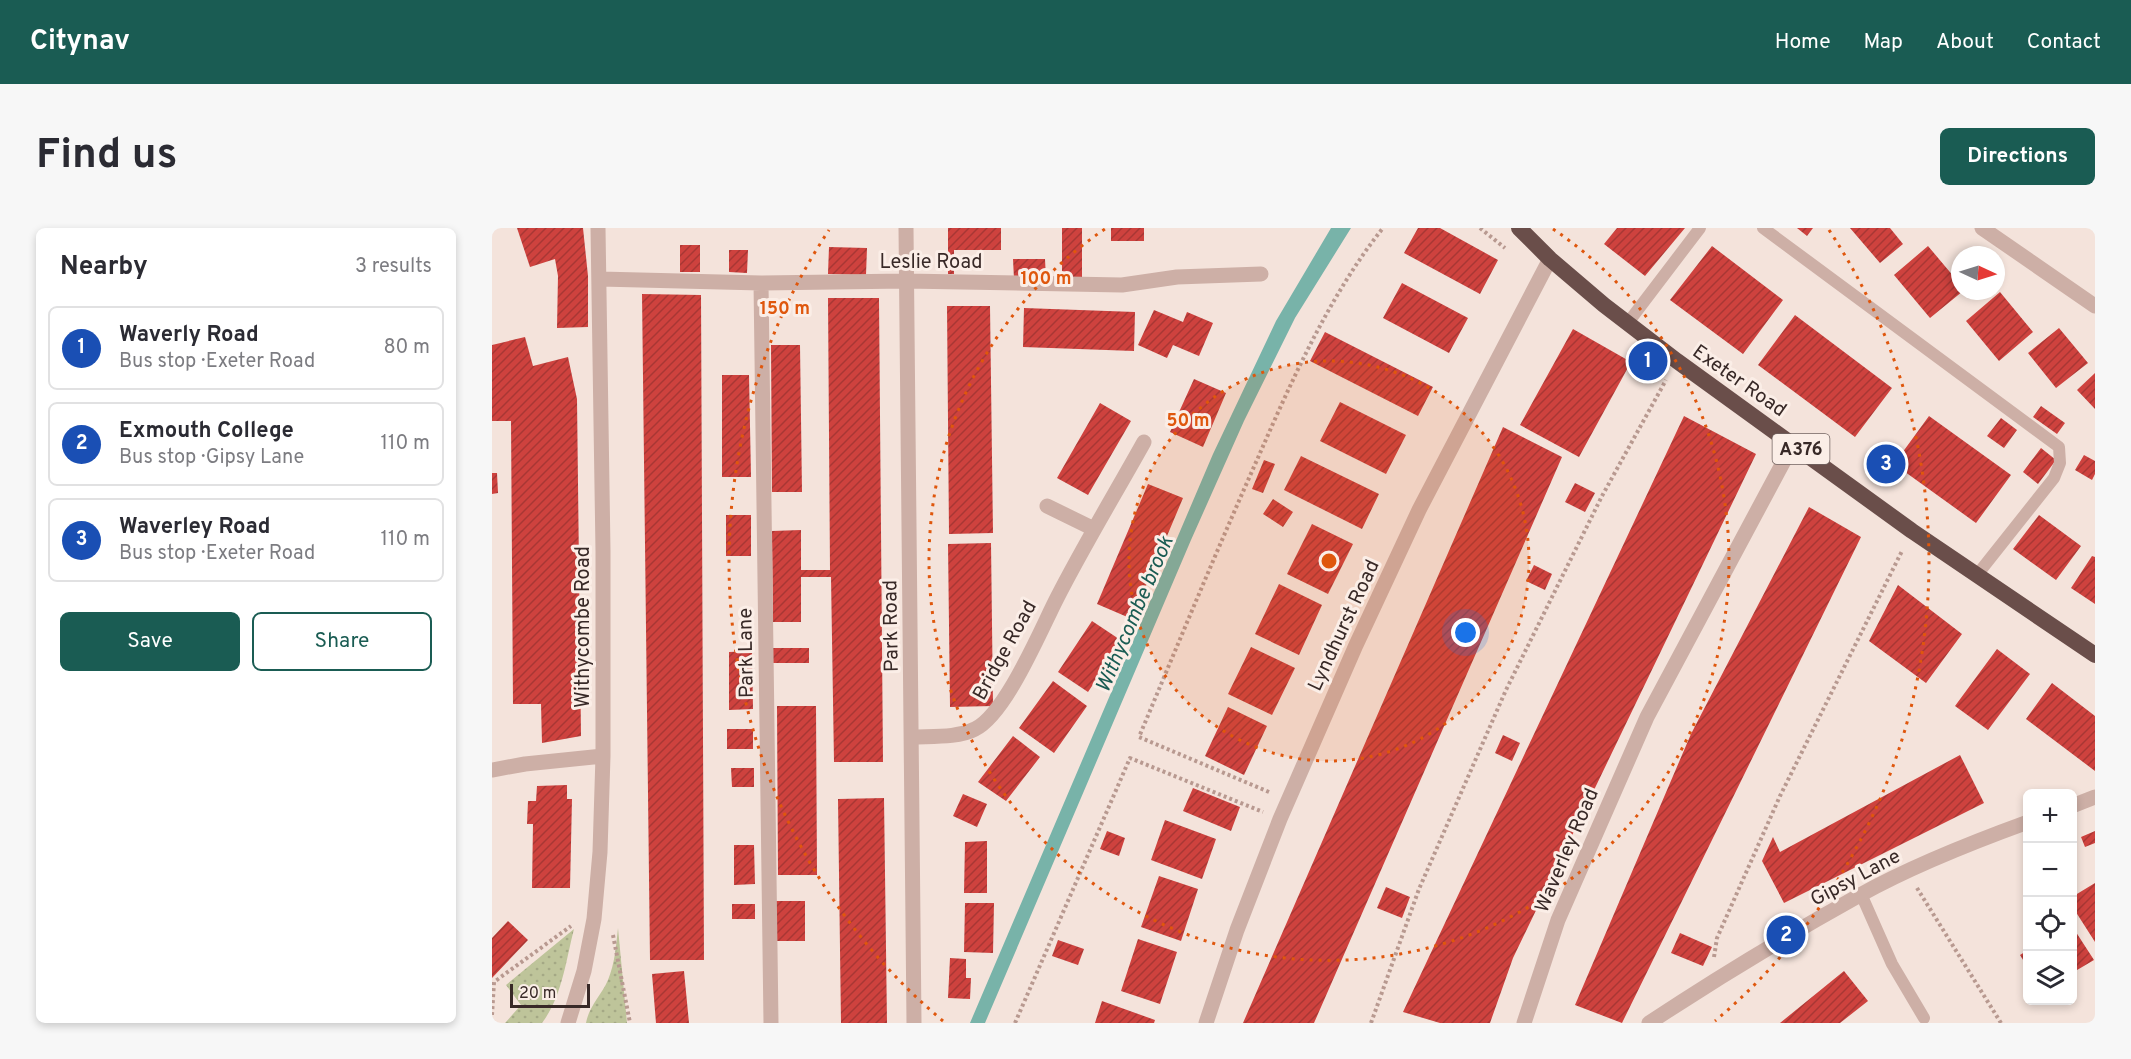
<!DOCTYPE html>
<html lang="en">
<head>
<meta charset="utf-8">
<style>
  :root { --surface:#fff; --page:#f7f7f7; --text:#2b2b33; --muted:#7c7c81; --line:#e1e1e2; --accent:#1a5c53 }
  body { margin:0; font-family:Overpass,sans-serif; background:var(--page); color:var(--text) }
  .controls { position:absolute; right:18px; bottom:18px; display:grid; overflow:hidden; border-radius:9px; box-shadow:0 3px 9px #0003 }
  .controls button { width:54px; height:54px; display:grid; place-items:center; padding:0; border:0; border-bottom:2px solid var(--line); background:var(--surface); color:var(--text); font:30px sans-serif }
  .compass { position:absolute; left:1459px; top:18px; width:54px; height:54px; border-radius:50%; background:var(--surface); box-shadow:0 3px 9px #0003; rotate:94deg }
  .scale { position:absolute; left:18px; bottom:15px; width:80px; box-sizing:border-box; padding-left:6px; border:3px solid #382927; border-top:0; font-size:16px; line-height:21px; white-space:nowrap; color:#382927; -webkit-text-stroke:4px #fbeee7; paint-order:stroke }
  .you { position:absolute; left:974px; top:405px; width:21px; height:21px; margin:-15px; border:4px solid #fff; border-radius:50%; background:#1a73e8; box-shadow:0 0 0 9px #1a73e833 }
  .badge { display:grid; place-items:center; width:39px; height:39px; border-radius:50%; background:var(--accent); color:#fff; font-size:20px; font-weight:700 }
  .pin { position:absolute; translate:-50% -50%; border:3px solid #fff; box-shadow:0 2px 6px #0006 }
  .list { margin:0; padding:0; list-style:none }
  h2 { display:flex; justify-content:space-between; align-items:center; height:78px; margin:0; padding:0 24px; font-size:26px }
  h2 small { font-size:20px; font-weight:400; color:var(--muted) }
  .list li { display:grid; grid-template-columns:39px 1fr auto; gap:18px; align-items:center; box-sizing:border-box; height:84px; margin:0 12px 12px; padding:0 12px; border:2px solid var(--line); border-radius:9px }
  .list b { display:block; font-size:22px; white-space:nowrap }
  .list p { margin:0; font-size:20px; white-space:nowrap; color:var(--muted) }
  .list em { font-size:20px; font-style:normal; color:var(--muted) }
  .actions { display:flex; gap:12px; padding:18px 24px }
  .actions a { flex:1; padding:14px 0; border:2px solid var(--accent); border-radius:9px; text-align:center; font-size:21px; color:var(--accent) }
  .actions .main { background:var(--accent); color:#fff }
  .icon { flex:none; width:33px; height:33px; fill:none; stroke:currentColor; stroke-width:2; stroke-linecap:round; stroke-linejoin:round }
  .map { position:relative; flex:none; width:1603px; height:795px; overflow:hidden; border-radius:9px }
  header { display:flex; align-items:center; gap:36px; box-sizing:border-box; height:84px; padding:0 30px; background:var(--accent); color:#fff }
  header strong { font-size:28px }
  nav { display:flex; gap:33px; margin-inline-start:auto; font-size:21px }
  .intro { display:flex; align-items:center; justify-content:space-between; box-sizing:border-box; height:144px; padding:0 36px }
  h1 { margin:0; font-size:42px }
  .button { padding:15px 27px; border-radius:9px; background:var(--accent); color:#fff; font-size:21px; font-weight:700 }
  main { display:flex; gap:36px; padding:0 36px }
  aside { flex:1; background:var(--surface); border-radius:9px; box-shadow:0 3px 9px #0003 }
  .map>svg:first-child { display:block }
</style>
</head>
<body>
<header>
<strong>Citynav</strong>
<nav><a>Home</a><a>Map</a><a>About</a><a>Contact</a></nav>
</header>
<div class="intro"><h1>Find us</h1><a class="button">Directions</a></div>
<main>
<aside>
<h2>Nearby<small>3 results</small></h2>
<ul class="list">
<li><span class="badge" style="background:#1a4fb4">1</span><div><b>Waverly Road</b><p>Bus stop · Exeter Road</p></div><em>80 m</em></li>
<li><span class="badge" style="background:#1a4fb4">2</span><div><b>Exmouth College</b><p>Bus stop · Gipsy Lane</p></div><em>110 m</em></li>
<li><span class="badge" style="background:#1a4fb4">3</span><div><b>Waverley Road</b><p>Bus stop · Exeter Road</p></div><em>110 m</em></li>
</ul>
<div class="actions"><a class="main">Save</a><a>Share</a></div>
</aside>
<div class="map">
<svg width="1603" height="795" viewBox="0 0 1603 795">
  <defs>
    <pattern id="grass-dots" width="8" height="8" patternUnits="userSpaceOnUse" patternTransform="scale(1.5)"><rect width="8" height="8" fill="#bec49a"/><path d="M2 2h.1M6 6h.1" fill="none" stroke="#a4a885" stroke-width="1.8" stroke-linecap="round"/></pattern>
    <pattern id="building-hatch" width="6" height="6" patternUnits="userSpaceOnUse" patternTransform="scale(1.5)"><rect width="6" height="6" fill="#ce423e"/><path d="M-1 1l2-2M0 6l6-6M5 7l2-2" fill="none" stroke="#a83734"/></pattern>
  </defs>
  <rect width="100%" height="100%" fill="#f4e3db"/>
  <!-- grass -->
  <path fill="url(#grass-dots)" d="M126 700 135 795H94C97 778 109 768 116 752 123 735 124 718 126 700Z
    M82 701C74 732 70 769 50 795H13L29 777 14 757Z"/>
  <!-- water -->
  <path fill="#78b3a9" d="M839 0H859L803 90 752 193 699 312 493 795H478L721 226 784 93Z"/>
  <!-- building -->
  <path fill="url(#building-hatch)" d="M25 0H91L96 48V99L65 100 66 48 63 31 38 39Z
    M456 0H509V22H462V46H456Z
    M570 0H590V52L570 51Z
    M619 0H652V13H619Z
    M926 0H948L1006 32 988 66 912 25Z
    M1125 0H1193L1153 48 1112 16Z
    M1305 0H1321L1315 8Z
    M1358 0H1398L1411 16 1388 35Z
    M188 17H208V44H188Z
    M1220 18 1291 72 1251 126 1178 72Z
    M1436 18 1468 56V63H1471L1438 90 1402 47Z
    M337 19 375 20 374 47 336 46Z
    M237 22H256L255 45 237 44Z
    M521 31H553L554 51H522Z
    M910 55 976 90 957 125 891 90Z
    M1508 64 1541 104 1507 133 1474 93Z
    M150 66 209 67 212 732H158Z
    M336 70H387L391 534H342L339 349H309V394H281L280 303 309 302V342H338Z
    M455 78H498L501 305 457 306Z
    M532 80 643 84 642 123 531 119Z
    M662 82 691 94 695 84 721 95 707 128 681 117 675 130 646 117Z
    M1303 87 1400 160 1363 209 1266 137Z
    M1567 100 1596 135 1564 160 1536 125Z
    M1081 101 1139 134 1087 229 1028 197Z
    M833 104 941 159 926 188 818 133Z
    M33 109 41 138 76 129 85 171 89 508 50 515 49 476H21L19 193H0V117Z
    M279 117H308L310 264H280Z
    M1603 145V181L1585 162Z
    M230 147H257L259 249H230Z
    M702 151 734 165 711 219 678 204Z
    M848 174 914 207 894 246 828 213Z
    M608 175 639 193 596 267 565 250Z
    M1549 178 1573 195 1565 206 1541 189Z
    M1192 188 1264 226 1021 730 998 795H948L911 784Z
    M1437 188 1519 247 1484 295 1402 236Z
    M1509 190 1525 202 1512 220 1495 208Z
    M1011 199 1070 229 822 795H751Z
    M1549 220 1564 232 1546 256 1531 244Z
    M1592 227 1603 233V246L1600 252 1583 242Z
    M809 228 887 266 870 301 792 262Z
    M772 232 783 236 771 265 760 261Z
    M0 245H5L6 265 0 266Z
    M1083 255 1103 265 1093 284 1073 274Z
    M656 256 691 270 640 391 605 376Z
    M781 271 801 284 791 299 771 286Z
    M1317 279 1369 309 1130 795 1083 777 1199 506Z
    M234 287H259V328H234Z
    M1547 287 1589 318 1564 352 1521 321Z
    M820 296 861 316 836 366 795 346Z
    M499 315 501 478 458 479 456 316Z
    M1600 328 1603 329V376L1579 360Z
    M1042 337 1060 346 1053 362 1034 353Z
    M787 356 830 377 807 427 763 406Z
    M1406 357 1470 406 1434 455 1377 413Z
    M600 393 630 413 596 464 566 444Z
    M759 419 803 440 780 487 736 466Z
    M281 420H317V435H281Z
    M1505 421 1538 446 1496 502 1463 478Z
    M260 423 261 481 237 482V424Z
    M561 453 595 478 562 525 527 500Z
    M1560 455 1603 488V543L1534 491Z
    M285 478H324L325 647H286Z
    M736 479 775 498 752 547 713 528Z
    M235 501H261V521H235Z
    M1011 507 1028 515 1020 533 1003 525Z
    M521 508 548 529 514 573 486 554Z
    M1468 527 1492 575 1292 675 1270 633 1281 609 1288 624Z
    M239 540H262V559H240Z
    M75 557V571H80L78 660H40L41 596H35L36 573H44L45 558Z
    M701 560 748 579 739 603 691 583Z
    M471 566 495 576 485 599 461 588Z
    M392 570 395 795H349L346 571Z
    M673 592 724 611 710 651 659 632Z
    M615 603 633 610 627 628 608 621Z
    M1603 603V615L1593 619 1589 609Z
    M495 613V665H472L473 614Z
    M242 617H262L263 656 242 657Z
    M667 648 706 661 689 713 649 699Z
    M1603 655V714L1580 678V669Z
    M894 659 918 669 910 690 885 680Z
    M284 673H313V713H284Z
    M473 675H502L501 725 472 724Z
    M240 676H263V691H240Z
    M16 693 36 712 0 750V710Z
    M1580 698 1602 732 1580 745Z
    M1188 705 1220 719 1211 738 1179 725Z
    M646 711 685 724 668 776 629 763Z
    M566 712 592 721 586 737 560 728Z
    M1536 722V740L1528 727Z
    M458 730 474 731V750H479L478 771 456 770Z
    M192 743 197 795H164L160 746Z
    M1352 743 1376 773 1348 795H1288Z
    M610 773 663 792 662 795H603Z"/>
  <g fill="none" stroke-linecap="round" stroke-linejoin="round">
    <!-- path -->
    <path stroke="#b89990" stroke-width="4" stroke-dasharray="3 3" stroke-linecap="butt" d="M988 0 1013 20
      M777 564 647 509C686 416 724 324 765 232 799 154 838 66 891 0
      M1425 660 1509 795
      M121 707 138 795
      M1222 729 1225 710 1288 568 1410 323
      M0 787 2 754 79 698
      M523 795 638 530 771 584
      M879 795 927 661 1014 462 1110 268 1174 152"/>
    <!-- service -->
    <path stroke="#cdafa6" stroke-width="12" d="M1271 0 1567 219 1568 235 1562 250 1485 347
      M1135 96 1208 0
      M1369 666 1400 736 1432 790"/>
    <!-- minor -->
    <path stroke="#cdafa6" stroke-width="15" d="M414 0 422 795
      M1490 0 1603 78
      M108 51 269 55 414 53 630 57 685 49 769 46
      M269 55 279 795
      M555 278 602 301
      M420 509C440 508 466 510 483 501 514 486 549 401 565 370 592 317 623 266 652 214
      M0 542 33 536 111 528
      M76 795 92 743 102 691 108 624 111 528V323L106 0
      M714 795 745 702 788 591 864 417 927 282 1058 31
      M1032 795 1066 692 1155 489 1301 216"/>
    <!-- tertiary -->
    <path stroke="#cdafa6" stroke-width="15" d="M1580 578 1603 569
      M1157 795C1225 750 1296 707 1368 667 1418 639 1481 614 1536 594"/>
    <!-- trunk -->
    <path stroke="#6a4e4a" stroke-width="16" d="M1027 0 1058 31 1112 77 1185 133 1420 303 1603 427"/>
  </g>
  <!-- distance rings -->
  <circle cx="837" cy="333" r="200" fill="#df570d" fill-opacity=".12"/>
  <g fill="none" stroke="#df570d" stroke-width="3" stroke-dasharray="3 6">
    <circle cx="837" cy="333" r="200"/>
    <path d="M1061 1A400 400 0 1 1 613 1"/>
    <path d="M451 793A600 600 0 0 1 337 2M1337 2A600 600 0 0 1 1223 793"/>
  </g>
  <g text-anchor="middle" stroke-width="6" stroke-linejoin="round" paint-order="stroke">
    <!-- shield labels -->
    <rect fill="#fbeee7" stroke="#726461" stroke-width="1.5" x="1280.5" y="206" width="57" height="30" rx="4.5"/>
    <g font-size="18" font-weight="bold" fill="#382927">
      <text x="1309" y="227">A376</text>
    </g>
    <!-- street labels -->
    <g font-size="20" fill="#382927" stroke="#fbeee7">
      <text x="439" y="40">Leslie Road</text>
      <text transform="translate(1248 152) rotate(35)" y="7">Exeter Road</text>
      <text transform="translate(851 397) rotate(-65)" y="7">Lyndhurst Road</text>
      <text transform="translate(398 398) rotate(-91)" y="7">Park Road</text>
      <text transform="translate(90 399) rotate(-90)" y="7">Withycombe Road</text>
      <text transform="translate(512 422) rotate(-61)" y="7">Bridge Road</text>
      <text transform="translate(253 425) rotate(-91)" y="7">Park Lane</text>
      <text transform="translate(1074 622) rotate(-67)" y="7">Waverley Road</text>
      <text transform="translate(1363 649) rotate(-28)" y="7">Gipsy Lane</text>
    </g>
    <!-- water labels -->
    <g font-size="21" font-style="italic" fill="#1a5c53" stroke="#fbeee7">
      <text transform="translate(642 386) rotate(-67)" y="7">Withycombe brook</text>
    </g>
  </g>
  <circle cx="837" cy="333" r="9" fill="#df570d" stroke="#fbeee7" stroke-width="3"/>
  <g font-size="18" text-anchor="middle" font-weight="bold" fill="#df570d" stroke="#fbeee7" stroke-width="6" stroke-linejoin="round" paint-order="stroke">
    <text x="554" y="56">100 m</text>
    <text x="293" y="86">150 m</text>
    <text x="696" y="198">50 m</text>
  </g>
</svg>
<div class="controls">
<button>+</button>
<button>−</button>
<button><svg class="icon" aria-label="locate" viewBox="0 0 24 24"><circle cx="12" cy="12" r="6"/><path d="M12 2v4M12 18v4M2 12h4M18 12h4"/></svg></button>
<button><svg class="icon" aria-label="layers" viewBox="0 0 24 24"><path d="M12 4l9 5-9 5-9-5zM3 14l9 5 9-5"/></svg></button>
</div>
<svg class="compass" viewBox="-18 -18 36 36"><path d="M0-13l5 13h-10z" fill="#e53935"/><path d="M0 13l5-13h-10z" fill="#7c7c81"/></svg>
<div class="scale">20 m</div>
<div class="you"></div>
<div class="pin badge" style="left:1156px;top:133px;background:#1a4fb4">1</div>
<div class="pin badge" style="left:1294px;top:707px;background:#1a4fb4">2</div>
<div class="pin badge" style="left:1394px;top:236px;background:#1a4fb4">3</div>
</div>
</main>
</body>
</html>
